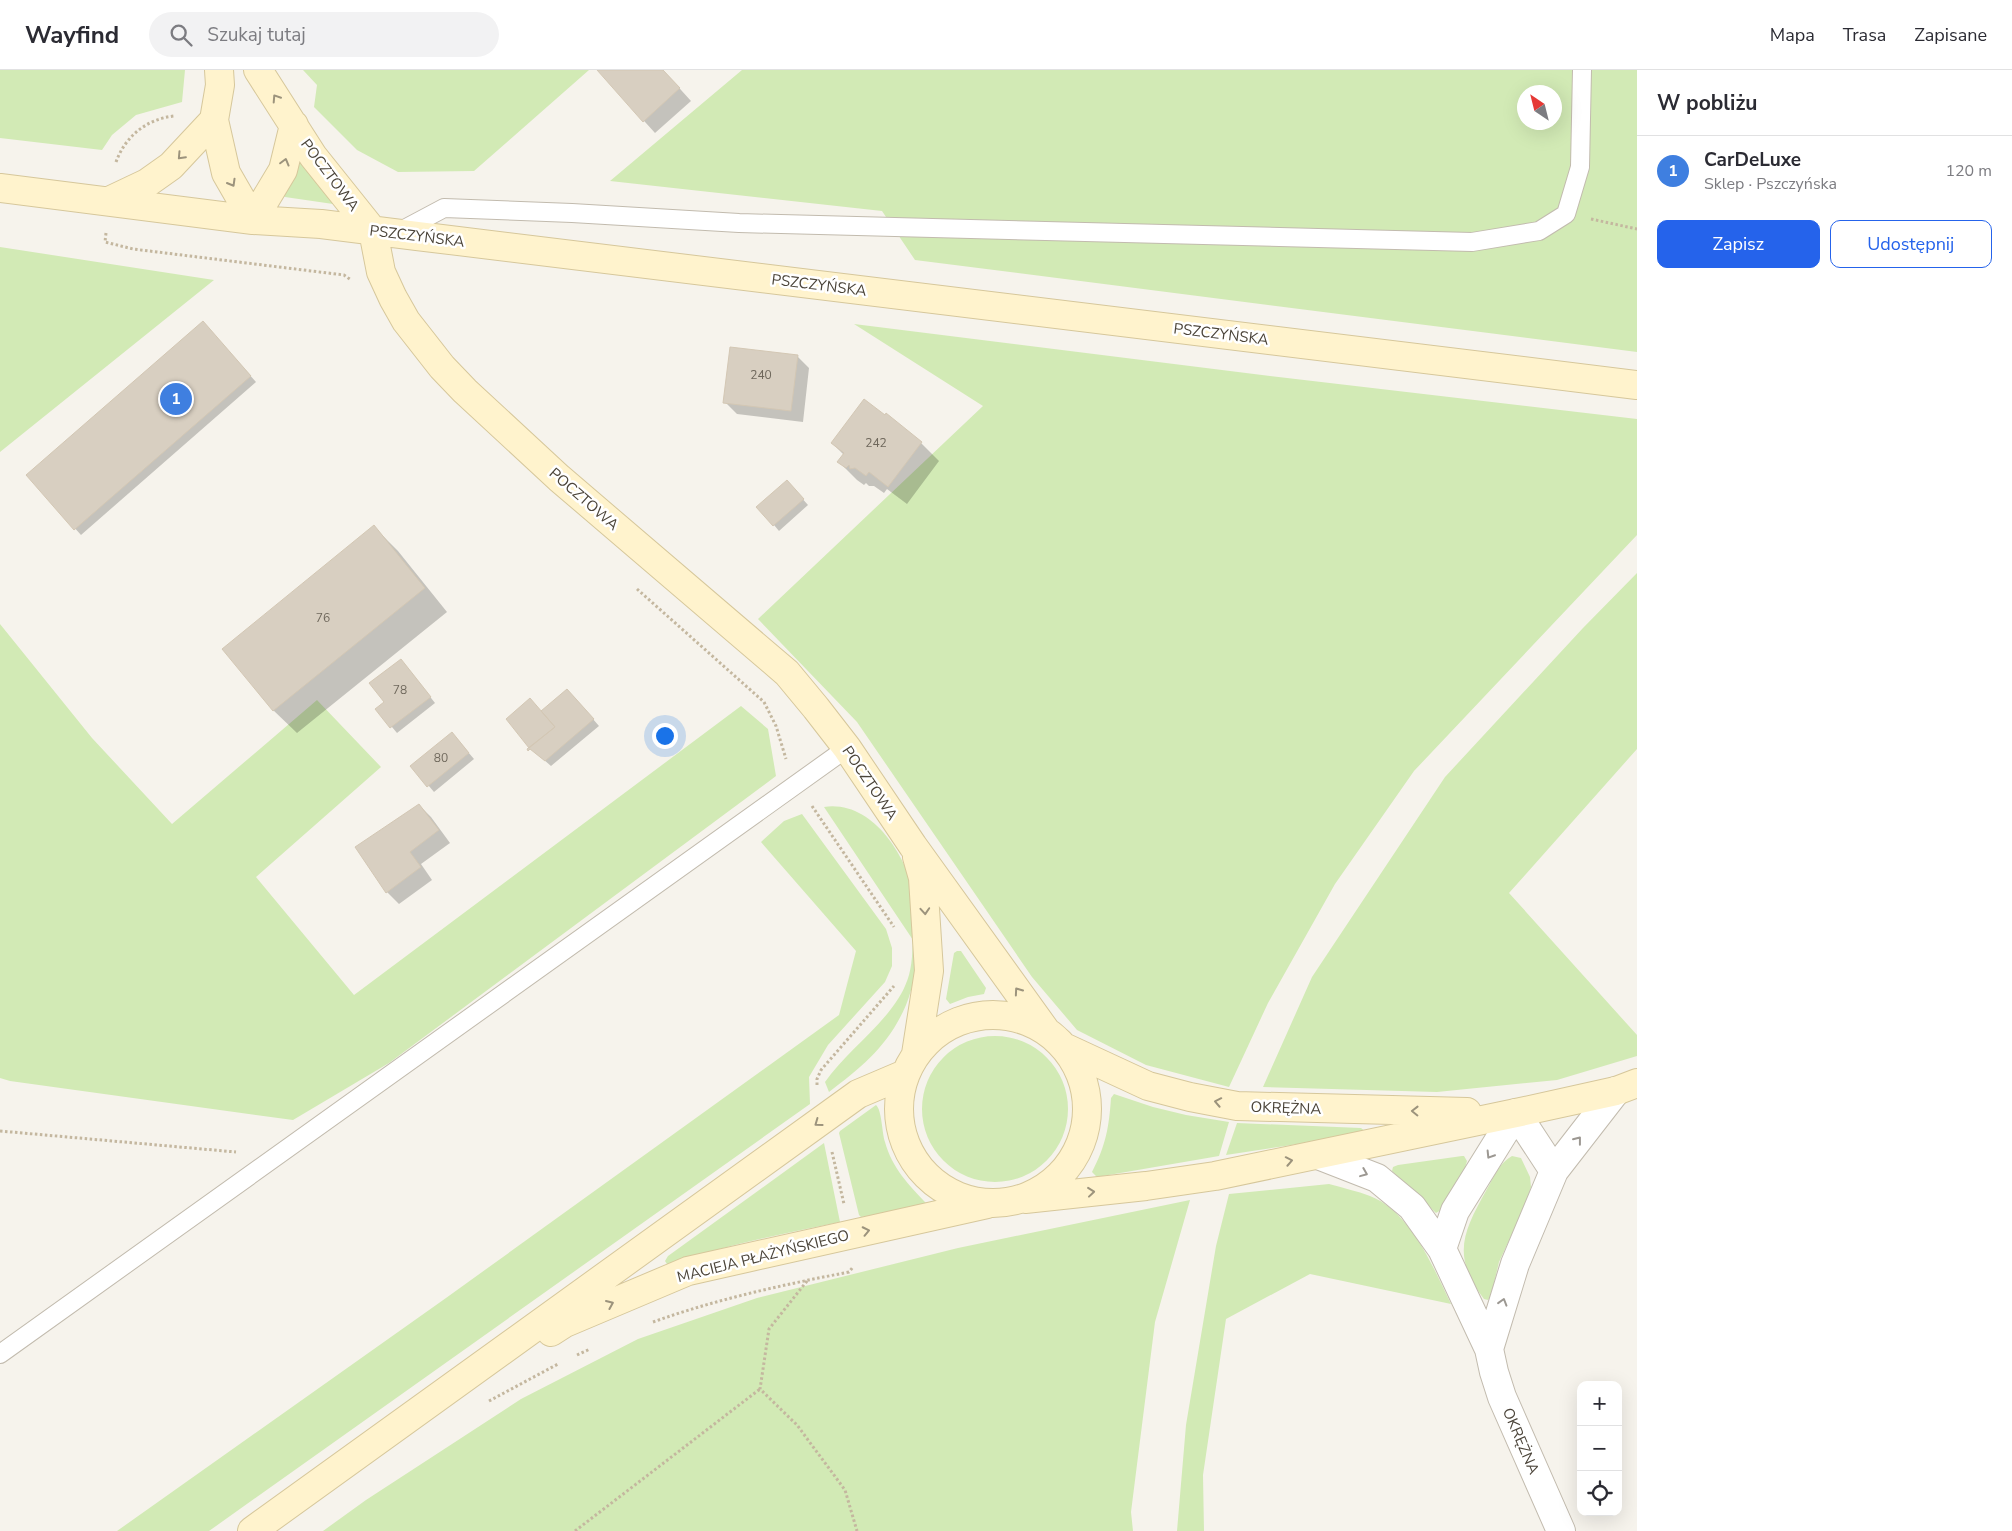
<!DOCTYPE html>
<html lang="pl">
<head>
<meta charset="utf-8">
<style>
  :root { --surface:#fff; --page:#f2f2f3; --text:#2b2b33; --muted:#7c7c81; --line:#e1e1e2; --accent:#2563eb }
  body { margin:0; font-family:"Nunito Sans",sans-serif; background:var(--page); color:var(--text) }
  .controls { position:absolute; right:15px; bottom:15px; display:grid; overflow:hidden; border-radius:10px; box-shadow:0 5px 20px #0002 }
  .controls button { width:45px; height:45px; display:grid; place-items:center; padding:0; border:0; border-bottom:1px solid var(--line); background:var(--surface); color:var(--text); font:25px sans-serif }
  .compass { position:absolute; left:1517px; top:15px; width:45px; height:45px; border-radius:50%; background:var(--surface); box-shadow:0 5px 20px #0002; rotate:325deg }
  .you { position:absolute; left:664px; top:665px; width:18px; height:18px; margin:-12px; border:4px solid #fff; border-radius:50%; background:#1a73e8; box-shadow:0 0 0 8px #1a73e833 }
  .badge { display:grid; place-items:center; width:32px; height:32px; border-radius:50%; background:var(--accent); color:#fff; font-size:16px; font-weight:700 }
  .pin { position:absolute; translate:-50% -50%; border:2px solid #fff; box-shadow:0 1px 5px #0006 }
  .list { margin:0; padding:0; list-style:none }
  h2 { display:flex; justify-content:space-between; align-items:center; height:65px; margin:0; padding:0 20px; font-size:21px }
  h2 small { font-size:16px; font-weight:400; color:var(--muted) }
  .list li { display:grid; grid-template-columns:32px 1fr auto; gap:15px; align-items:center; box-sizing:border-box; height:70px; padding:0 20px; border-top:1px solid var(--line) }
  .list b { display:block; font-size:19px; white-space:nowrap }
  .list p { margin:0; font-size:16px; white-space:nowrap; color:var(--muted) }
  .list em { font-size:16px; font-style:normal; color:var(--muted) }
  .actions { display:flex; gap:10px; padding:15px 20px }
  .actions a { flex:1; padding:11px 0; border:1px solid var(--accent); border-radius:10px; text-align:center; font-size:18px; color:var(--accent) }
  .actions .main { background:var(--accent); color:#fff }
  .icon { flex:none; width:28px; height:28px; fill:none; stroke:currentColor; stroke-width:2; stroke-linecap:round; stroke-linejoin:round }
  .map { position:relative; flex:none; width:1637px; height:1461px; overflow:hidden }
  header { display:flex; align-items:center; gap:30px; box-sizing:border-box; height:70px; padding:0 25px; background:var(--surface); border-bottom:1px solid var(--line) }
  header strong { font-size:24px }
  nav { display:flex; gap:28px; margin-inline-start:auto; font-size:18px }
  .search { width:350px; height:45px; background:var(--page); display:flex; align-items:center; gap:12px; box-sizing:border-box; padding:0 18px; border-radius:28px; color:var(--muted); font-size:19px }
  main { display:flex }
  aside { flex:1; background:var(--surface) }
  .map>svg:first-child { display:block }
</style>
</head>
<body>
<header>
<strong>Wayfind</strong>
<div class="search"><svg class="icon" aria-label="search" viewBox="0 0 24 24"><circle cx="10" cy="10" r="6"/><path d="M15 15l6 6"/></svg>Szukaj tutaj</div>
<nav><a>Mapa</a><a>Trasa</a><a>Zapisane</a></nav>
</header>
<main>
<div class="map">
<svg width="1637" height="1461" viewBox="0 0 1637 1461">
  <rect width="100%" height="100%" fill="#f6f3ec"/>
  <!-- green -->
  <path fill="#d2eab5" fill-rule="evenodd" d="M0 0H185L182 32 136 45 112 65 102 80 0 68Z
    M303 0H589L474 101 398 102 357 80 314 37 317 15Z
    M742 0H1637V282L915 190 882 141 610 111ZM1524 22H1554V52H1524Z
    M300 93H301L336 133 333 134 285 127 283 126Z
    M0 177 214 210 0 382Z
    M854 254 1262 305 1637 349V465L1414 701 1335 814 1268 933 1229 1017 1146 995 1077 960 1032 907 857 652 758 549 983 336Z
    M1637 503V679L1509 823 1637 965V986L1557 1010 1437 1022 1263 1017 1312 907 1445 707 1583 558Z
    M0 554 92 668 172 754 317 630 381 697 256 807 354 925 741 636 768 659 776 706 389 993 293 1050 10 1011 0 1008Z
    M824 737C871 730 905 783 914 823 915 830 915 839 916 846 918 876 918 906 906 935 889 975 862 997 829 1022L825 1012C847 980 890 951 905 916 912 901 912 886 913 870Z
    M802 744 886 859 892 878V896L885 912 828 975 809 1007 810 1034 209 1461H117L446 1228 839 945 856 881 761 772 784 751Z
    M957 881H961L986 918 984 924 968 927 950 934 946 929 954 883Z
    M922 1039a73 73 0 1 1 146 0a73 73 0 1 1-146 0Z
    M1114 1024 1153 1037 1186 1045 1229 1052 1219 1086 1097 1107 1092 1102C1106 1075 1109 1057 1111 1028Z
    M876 1035C882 1040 882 1064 885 1072 892 1098 909 1115 927 1134L925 1137 861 1147 859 1145 839 1063 840 1061Z
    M1237 1053 1361 1058 1366 1062 1363 1064 1226 1085Z
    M824 1073 840 1152C783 1164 726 1174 671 1195L667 1194 665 1191 668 1186Z
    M1462 1086H1464L1467 1091 1465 1098 1441 1140 1436 1143 1392 1101 1393 1097 1398 1095Z
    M1512 1086 1521 1088 1530 1107 1531 1117 1524 1138 1499 1192 1491 1226 1488 1230 1484 1229C1451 1186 1463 1162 1487 1119 1494 1107 1499 1093 1512 1086Z
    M1329 1114C1343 1118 1357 1121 1370 1126 1411 1142 1433 1197 1451 1234L1310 1204 1226 1249 1203 1405 1204 1461H1177L1186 1355 1216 1176 1229 1124Z
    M1190 1130 1155 1252 1131 1442 1133 1461H323L366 1430 521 1329 638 1269 757 1228 958 1178Z"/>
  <!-- shadow -->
  <path fill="#0003" d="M598 0H663L691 31 655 63Z
    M208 258 256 312 81 465 28 406Z
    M797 286 809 298 803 352 737 344 725 332Z
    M832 373H921L939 391 907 434 887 419 884 423 874 416H869L866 413 864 415 857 410 839 392 844 385Z
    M792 417 808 435 779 461 774 455Z
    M374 457 398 481 447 542 297 663 273 640Z
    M406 596 435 633 397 663 377 639 386 632Z
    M573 626 599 656 551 696 536 683 541 643Z
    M457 669 474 689 434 722 412 696Z
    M419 735 431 747 450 773 421 794 432 810 399 834 387 822Z"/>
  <!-- building -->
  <path fill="#d8cfc1" stroke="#d3c7b4" d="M597 0H663L680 18 643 52Z
    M203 251 251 306 74 460 26 405Z
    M730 277 798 285 791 341 723 333Z
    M864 329 885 345 886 343 922 372 888 417 869 402 866 406 855 398 850 399 849 395 846 398 837 392 844 383 831 373Z
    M787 410 804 429 773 456 756 437Z
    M374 455 425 518 273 641 222 579Z
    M401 589 431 627 390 658 375 639 384 632 369 613Z
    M567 619 594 649 545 691 530 679 528 681 527 679 555 657 541 641Z
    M530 628 555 657 529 678 506 649Z
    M452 662 469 683 427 717 410 696Z
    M419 734 439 760 410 782 421 797 386 823 355 777Z"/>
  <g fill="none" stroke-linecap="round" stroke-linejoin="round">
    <defs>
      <path id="lane" d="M397 163 444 138 572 143 739 153 1472 172 1539 161 1566 144 1580 97 1582 0
        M0 1284 847 678"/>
      <path id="street" d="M1318 1085 1377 1108 1412 1137 1442 1179 1489 1279 1494 1302 1502 1327 1561 1461
        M1442 1179 1455 1141 1516 1043 1554 1101
        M1489 1279 1515 1194 1554 1101 1616 1021"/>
      <path id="secondary" d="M219 0 220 15 214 50 226 103 253 150
        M258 0 313 86 373 161 381 202 393 228 406 251 442 297 465 321 559 408 787 603 816 638 847 678 913 776 1046 961
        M0 118 253 150 321 154 417 166 1637 315
        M109 131 147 113 171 96 214 50
        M253 150 283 100 294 55
        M899 1039a94 94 0 1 1 188 0a94 94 0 1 1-188 0Z
        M1066 978 1148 1016 1190 1027 1237 1036 1467 1042
        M916 984 929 901 923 808 917 787
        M1025 1129 1146 1116 1215 1106 1516 1043 1616 1021 1637 1013
        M551 1262 565 1253 688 1201 987 1134
        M252 1461 858 1024 905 1004"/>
    </defs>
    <!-- lane casing -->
    <use href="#lane" stroke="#c2bbae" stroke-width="20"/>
    <!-- street casing -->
    <use href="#street" stroke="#c2bbae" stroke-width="30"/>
    <!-- secondary casing -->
    <use href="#secondary" stroke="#d6c79b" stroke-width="30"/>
    <!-- path -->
    <path stroke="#c4b79f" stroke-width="3" stroke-dasharray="2.5 2.5" stroke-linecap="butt" d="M116 92C125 67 146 49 174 46
      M1591 149 1637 159
      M106 163 105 172 133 179 344 205 351 210
      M637 519 764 632 776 656 786 689
      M812 736 894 857
      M817 1015V1009L821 1000 894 916
      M0 1061 236 1082
      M832 1082 844 1134
      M807 1211 769 1259 760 1319 797 1355 845 1420 857 1461
      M653 1252C717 1229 782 1215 849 1202L853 1197
      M577 1285 590 1279
      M489 1331 558 1294
      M575 1461 760 1319"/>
    <!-- lane -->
    <use href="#lane" stroke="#fff" stroke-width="18"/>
    <!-- street -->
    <use href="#street" stroke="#fff" stroke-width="28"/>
    <!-- secondary -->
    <use href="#secondary" stroke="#fff3cd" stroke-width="28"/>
  </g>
  <!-- one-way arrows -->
  <defs><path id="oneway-chevron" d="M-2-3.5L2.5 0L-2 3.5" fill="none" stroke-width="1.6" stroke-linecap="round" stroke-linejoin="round" transform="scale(1.25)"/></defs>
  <g stroke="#9c937c">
    <use href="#oneway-chevron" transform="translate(276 28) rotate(-123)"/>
    <use href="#oneway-chevron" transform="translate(181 86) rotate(133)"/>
    <use href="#oneway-chevron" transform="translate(285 92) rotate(-75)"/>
    <use href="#oneway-chevron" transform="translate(232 113) rotate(60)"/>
    <use href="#oneway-chevron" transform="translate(925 841) rotate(86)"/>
    <use href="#oneway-chevron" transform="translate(1018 921) rotate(-125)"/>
    <use href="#oneway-chevron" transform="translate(1218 1032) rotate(-169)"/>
    <use href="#oneway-chevron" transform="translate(1415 1041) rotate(-179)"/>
    <use href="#oneway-chevron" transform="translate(818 1053) rotate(144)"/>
    <use href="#oneway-chevron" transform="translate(1289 1091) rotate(-11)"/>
    <use href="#oneway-chevron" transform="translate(1091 1122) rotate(-6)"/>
    <use href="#oneway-chevron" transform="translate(866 1161) rotate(-12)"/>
    <use href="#oneway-chevron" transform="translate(610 1234) rotate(-23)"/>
  </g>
  <g stroke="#9c9892">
    <use href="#oneway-chevron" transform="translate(1578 1070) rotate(-52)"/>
    <use href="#oneway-chevron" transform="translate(1490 1085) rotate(122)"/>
    <use href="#oneway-chevron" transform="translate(1364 1103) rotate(22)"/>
    <use href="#oneway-chevron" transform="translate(1503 1232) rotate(-73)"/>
  </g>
  <g text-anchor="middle" stroke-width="5" stroke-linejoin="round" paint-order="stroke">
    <!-- number labels -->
    <g font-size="12" fill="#6e675b">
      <text x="761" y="309">240</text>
      <text x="876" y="377">242</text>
      <text x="323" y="552">76</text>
      <text x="400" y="624">78</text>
      <text x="441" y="692">80</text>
    </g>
    <!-- street labels -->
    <g font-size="15" fill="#4b4439" stroke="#fff">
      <text transform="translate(330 105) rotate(53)" y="5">POCZTOWA</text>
      <text transform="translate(417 166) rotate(7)" y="5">PSZCZYŃSKA</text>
      <text transform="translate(819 215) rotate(7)" y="5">PSZCZYŃSKA</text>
      <text transform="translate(1221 264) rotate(7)" y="5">PSZCZYŃSKA</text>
      <text transform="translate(584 429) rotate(41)" y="5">POCZTOWA</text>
      <text transform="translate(870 713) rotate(56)" y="5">POCZTOWA</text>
      <text transform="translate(1286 1038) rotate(2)" y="5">OKRĘŻNA</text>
      <text transform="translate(763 1186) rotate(-14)" y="5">MACIEJA PŁAŻYŃSKIEGO</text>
      <text transform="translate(1521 1371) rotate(67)" y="5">OKRĘŻNA</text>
    </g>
  </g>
</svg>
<div class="controls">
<button>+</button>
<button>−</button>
<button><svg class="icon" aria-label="locate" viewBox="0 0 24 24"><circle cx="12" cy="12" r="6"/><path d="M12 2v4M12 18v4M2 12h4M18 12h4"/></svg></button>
</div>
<svg class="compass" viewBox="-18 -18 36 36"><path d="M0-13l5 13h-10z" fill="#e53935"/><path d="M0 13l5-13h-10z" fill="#7c7c81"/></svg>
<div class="you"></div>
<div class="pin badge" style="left:176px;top:329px;background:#3f7fe0">1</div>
</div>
<aside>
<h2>W pobliżu<small></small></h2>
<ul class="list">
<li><span class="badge" style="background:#3f7fe0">1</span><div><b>CarDeLuxe</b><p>Sklep · Pszczyńska</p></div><em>120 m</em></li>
</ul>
<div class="actions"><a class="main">Zapisz</a><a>Udostępnij</a></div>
</aside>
</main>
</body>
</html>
